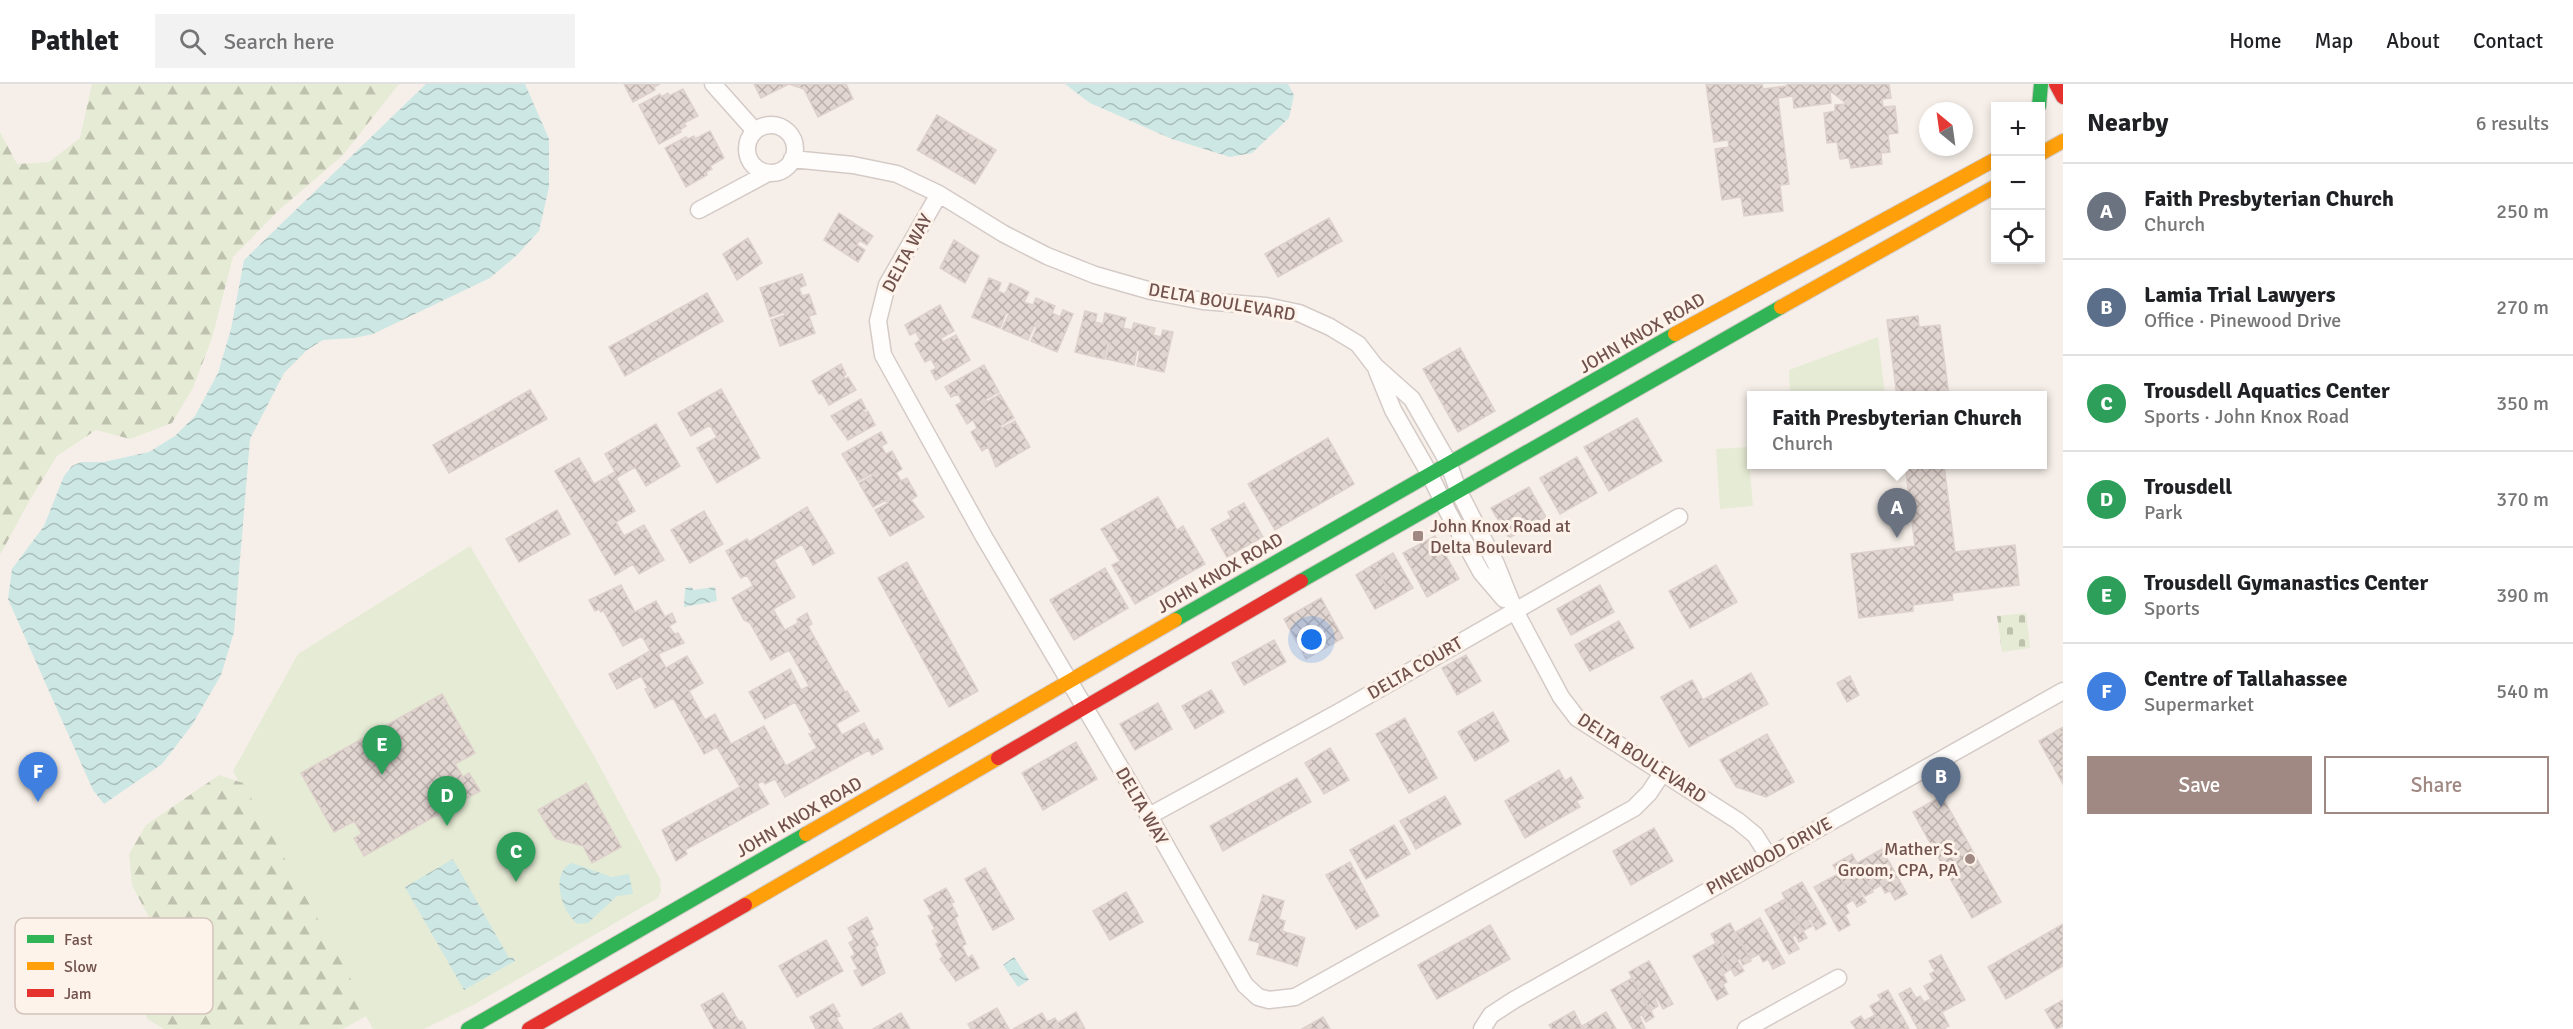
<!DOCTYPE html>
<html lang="en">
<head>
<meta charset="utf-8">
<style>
  :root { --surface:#fff; --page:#f2f2f2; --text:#202124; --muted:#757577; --line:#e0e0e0; --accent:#a08983 }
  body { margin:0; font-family:Signika,sans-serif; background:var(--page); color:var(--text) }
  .controls { position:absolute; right:18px; top:18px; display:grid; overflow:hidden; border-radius:0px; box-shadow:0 3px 9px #0003 }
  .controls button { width:54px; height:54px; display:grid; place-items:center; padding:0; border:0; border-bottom:2px solid var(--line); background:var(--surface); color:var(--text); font:30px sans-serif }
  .compass { position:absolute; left:1919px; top:18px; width:54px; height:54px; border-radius:50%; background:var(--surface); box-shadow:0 3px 9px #0003; rotate:331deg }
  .you { position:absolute; left:1312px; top:556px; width:21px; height:21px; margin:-15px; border:4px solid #fff; border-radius:50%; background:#1a73e8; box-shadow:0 0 0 9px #1a73e833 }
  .badge { display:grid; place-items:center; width:39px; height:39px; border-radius:50%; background:var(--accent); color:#fff; font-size:20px; font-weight:700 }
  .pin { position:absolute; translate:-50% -50px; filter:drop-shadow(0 2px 3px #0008) }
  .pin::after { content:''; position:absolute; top:32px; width:21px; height:18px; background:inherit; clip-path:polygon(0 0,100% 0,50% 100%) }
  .popup { position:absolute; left:1747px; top:307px; width:300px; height:78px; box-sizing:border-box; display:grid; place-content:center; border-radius:0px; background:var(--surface); filter:drop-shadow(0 2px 4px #0005); font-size:20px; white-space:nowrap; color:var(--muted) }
  .popup b { font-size:22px; color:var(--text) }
  .popup::after { content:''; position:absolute; left:50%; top:100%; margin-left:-12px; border:12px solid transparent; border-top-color:var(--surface) }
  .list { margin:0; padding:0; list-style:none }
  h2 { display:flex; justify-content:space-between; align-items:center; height:78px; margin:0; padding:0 24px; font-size:26px }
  h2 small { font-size:20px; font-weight:400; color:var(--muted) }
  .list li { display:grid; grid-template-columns:39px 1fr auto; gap:18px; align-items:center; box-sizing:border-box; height:96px; padding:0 24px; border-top:2px solid var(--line) }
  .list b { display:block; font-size:22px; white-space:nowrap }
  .list p { margin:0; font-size:20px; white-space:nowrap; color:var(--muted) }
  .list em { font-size:20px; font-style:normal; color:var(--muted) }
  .actions { display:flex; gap:12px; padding:18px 24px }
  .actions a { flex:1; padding:14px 0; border:2px solid var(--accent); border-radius:0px; text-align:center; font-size:21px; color:var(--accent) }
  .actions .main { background:var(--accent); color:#fff }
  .icon { flex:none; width:33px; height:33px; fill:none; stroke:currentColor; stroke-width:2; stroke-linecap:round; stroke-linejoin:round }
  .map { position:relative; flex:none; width:2063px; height:945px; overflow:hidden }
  header { display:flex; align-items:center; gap:36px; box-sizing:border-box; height:84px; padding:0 30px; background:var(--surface); border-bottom:2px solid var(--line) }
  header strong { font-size:28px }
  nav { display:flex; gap:33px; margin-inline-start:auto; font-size:21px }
  .search { width:420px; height:54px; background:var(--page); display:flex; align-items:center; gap:15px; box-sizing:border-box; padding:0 21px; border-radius:0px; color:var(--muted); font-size:22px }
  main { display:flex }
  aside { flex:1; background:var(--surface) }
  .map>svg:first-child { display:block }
</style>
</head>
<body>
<header>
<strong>Pathlet</strong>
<div class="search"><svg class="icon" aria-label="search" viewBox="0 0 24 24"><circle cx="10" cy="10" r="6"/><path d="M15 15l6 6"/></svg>Search here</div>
<nav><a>Home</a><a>Map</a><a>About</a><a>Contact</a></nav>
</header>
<main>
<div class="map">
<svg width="2063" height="945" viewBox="0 0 2063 945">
  <defs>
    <pattern id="forest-firs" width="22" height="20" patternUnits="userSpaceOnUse" patternTransform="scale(1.5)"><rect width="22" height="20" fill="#e6ebd5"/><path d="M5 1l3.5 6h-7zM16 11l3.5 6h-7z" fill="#bfc1af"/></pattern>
    <pattern id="cemetery-stones" width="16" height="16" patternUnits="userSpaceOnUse" patternTransform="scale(1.5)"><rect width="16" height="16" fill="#e6ebd5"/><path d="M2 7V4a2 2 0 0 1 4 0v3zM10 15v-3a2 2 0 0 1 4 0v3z" fill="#bfc1af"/></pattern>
    <pattern id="water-waves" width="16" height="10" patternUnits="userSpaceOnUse" patternTransform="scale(1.5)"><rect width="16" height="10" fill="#cce7e4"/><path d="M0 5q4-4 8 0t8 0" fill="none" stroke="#aabebb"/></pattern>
    <pattern id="building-cross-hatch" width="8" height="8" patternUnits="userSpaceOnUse" patternTransform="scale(1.5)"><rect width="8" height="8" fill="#e2d6d1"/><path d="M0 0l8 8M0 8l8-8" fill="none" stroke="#bcb0ac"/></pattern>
  </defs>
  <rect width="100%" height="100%" fill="#f6efe9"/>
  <!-- green -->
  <path fill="#e6ebd5" d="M1878 253 1885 310 1790 311 1789 286Z
    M1748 363 1753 422 1720 425 1716 365Z
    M470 462 596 675 660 795 661 807 658 814 475 920 424 945H373L233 687 298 570Z"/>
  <!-- forest -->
  <path fill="url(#forest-firs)" d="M92 0H399L343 71 277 128 233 173 212 254 193 304 172 339 130 355 96 346 57 372 28 419 0 471V48L17 80 49 78 80 54Z
    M219 691 243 699 370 930 343 945H164L147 935 143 922 167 868 132 801 129 770 146 741Z"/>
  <!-- cemetery -->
  <path fill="url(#cemetery-stones)" d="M2026 529 2030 564 2002 568 1997 532Z"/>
  <!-- water -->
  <path fill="url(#water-waves)" d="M426 0H525L549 55V103L539 147 517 171 490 194 373 250 354 254 323 256 307 266 284 289 250 355 234 548 221 591 192 641 162 680 104 720 93 706 8 515 12 485 44 442 64 392 72 382 81 378H104L149 368 175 352 195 332 218 289 231 245 244 176Z
    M1065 0H1288L1294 11 1289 34 1252 69 1230 73 1172 55 1090 19Z
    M692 503 693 506 715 503 717 517 684 523 685 504Z
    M453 775 509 874 513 873 515 877 464 906 405 803Z
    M572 779 612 793 629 790 633 810 617 812 588 839 578 840C562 829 549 789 572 779Z
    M1014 873 1029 896 1018 903 1003 881Z"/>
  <!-- building -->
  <path fill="url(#building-cross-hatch)" stroke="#ded1cc" stroke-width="1.5" d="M624 0H660L654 3 655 6 633 18Z
    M754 0H846L853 15 818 33 804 5 789 0 761 14Z
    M1706 0H1762L1763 5 1787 2V0H1889L1891 14 1882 15 1883 23 1895 22 1898 49 1888 50 1890 68 1881 69 1882 80 1851 84 1849 74 1840 75 1837 58 1827 59 1824 29 1835 27V21L1847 20 1830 7 1831 19 1794 24 1793 12 1778 14 1789 100 1780 101 1783 127 1744 132 1741 113 1722 116 1715 65 1729 63 1728 56 1714 58Z
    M683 5 698 32 684 39 686 42 680 46 681 48 659 60 639 21 660 10 661 13 668 9 669 12Z
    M937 31 996 66 975 100 917 66Z
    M710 47 724 74 710 82 712 85 706 88 707 91 686 103 665 64 686 53 688 55 694 52 695 55Z
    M839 129 873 152 867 161 859 156 857 161 865 166 858 178 824 156Z
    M1329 134 1342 157 1278 193 1265 170Z
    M748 154 762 179 737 196 723 170Z
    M954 156 979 172 965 199 940 184Z
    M802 190 806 201 799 204 802 212 809 210 816 230 809 232 815 249 780 262 771 236 785 231 784 228 770 233 760 204Z
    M989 194 1001 199 998 207 1005 210 1010 199 1029 208 1024 218 1033 221 1036 214 1055 222 1052 229 1060 233 1063 226 1073 230 1057 268 1031 257 1037 243 1034 242 1028 256 1002 245 1009 230 1006 229 1000 244 972 233Z
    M707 209 723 237 625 292 609 263Z
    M940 221 954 247 941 254 943 258 956 251 970 276 936 296 931 287 936 284 931 275 925 278 915 260 920 256 916 248 910 251 905 241Z
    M1085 227 1097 230 1095 238 1103 240 1105 229 1126 234 1123 244 1132 246 1134 239 1155 244 1153 251 1161 253 1163 246 1173 248 1164 288 1137 282 1140 267 1137 266 1134 281 1106 275 1110 259H1108L1104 275 1075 268Z
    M1918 232 1919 243 1940 241 1949 312H1897L1887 236Z
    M1460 264 1495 327 1458 348 1423 285Z
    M841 280 846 290 844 292 845 295 848 293 856 306 829 321 822 309 819 310 812 297Z
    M984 281 999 308 986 315 987 318 1000 310 1014 334 1000 342 1002 344 1015 337 1030 363 996 383 988 363 982 367 971 348 977 344 973 336 967 340 956 321 962 318 958 310 951 313 945 303Z
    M721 305 760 374 717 399 697 364 717 353 710 341 691 352 678 329Z
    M530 306 547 335 449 389 433 361Z
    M861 315 866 325 863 326 865 329 868 327 875 341 848 356 831 332Z
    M1637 334 1662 377 1609 407 1584 363Z
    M656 340 680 382 646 402 635 383 616 394 635 427 616 438 624 452 644 441 664 476 639 490 633 480 615 491 555 387 579 374 594 400 615 388 605 370Z
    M881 348 887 359 881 362 886 370 892 367 902 385 896 389 901 397 907 394 917 412 911 416 924 433 890 452 875 426 888 419 886 416 873 423 859 399 872 392 871 390 858 397 842 370Z
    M1328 354 1354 400 1275 446 1248 400Z
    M1577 373 1597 409 1560 430 1540 394Z
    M1905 380H1951L1944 381 1955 468 2015 461 2019 501 1952 509 1953 516 1913 521V527L1859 534 1851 470 1915 462Z
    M1529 403 1546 433 1509 454 1491 424Z
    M1158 413 1177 446 1183 442 1205 480 1135 520 1112 481 1120 477 1101 445Z
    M1244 419 1263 453 1227 473 1211 445 1231 434 1228 428Z
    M807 423 834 469 813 481 802 460 774 476 795 513 773 525 785 546 798 539 797 535 807 529 812 540 808 542 845 608 847 607 859 627 836 640 842 651 864 639 874 657 878 655 883 665 872 671 869 666 785 713 775 695 765 700 763 697 757 700 769 720 685 766 687 770 676 777 662 746 740 703 717 663 704 670 673 614 655 624 645 605 648 604 641 592 617 605 609 590 650 567 642 552 623 562 603 526 601 528 599 525 595 527 589 516 621 501 635 528 656 517 665 533 672 529 676 538 669 542 672 547 675 550 678 549 684 559 658 570 666 584 687 572 703 599 689 607 705 636 715 630 731 660 764 642 786 682 817 664 809 650 812 649 795 618 765 635 749 608 790 585 801 606 809 602 789 566 771 576 750 539 744 536 732 514 753 502 747 491 741 494 726 467 747 455 749 458Z
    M557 426 570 450 519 478 506 455Z
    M704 427 723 460 690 479 671 446Z
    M1435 452 1459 495 1427 513 1403 469Z
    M1393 469 1413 504 1394 515 1374 480Z
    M907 478 978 607 949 623 878 494Z
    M1374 480 1394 515 1375 525 1356 491Z
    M1716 481 1737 518 1690 544 1669 507Z
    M1105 484 1128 524 1074 556 1050 516Z
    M1600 501 1614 528 1571 551 1557 525Z
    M1321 514 1343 554 1306 575 1284 535Z
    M1619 537 1634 564 1590 587 1575 561Z
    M1274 556 1286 578 1244 601 1232 579Z
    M1466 571 1481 597 1457 611 1442 584Z
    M1751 589 1768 620 1689 663 1661 613 1692 596 1703 616Z
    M1850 592 1859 611 1847 618 1837 599Z
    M1211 606 1224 628 1195 645 1182 622Z
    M442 610 475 669 455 680 463 693 469 689 480 707 364 772 354 754 362 750 354 737 334 748 301 689Z
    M1158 619 1172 645 1135 666 1120 640Z
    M1493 628 1509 657 1475 677 1458 648Z
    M1405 634 1437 694 1409 709 1376 650Z
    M2063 643V700L2039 657Z
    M1767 650 1794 698 1766 713 1736 703 1720 676Z
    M1076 658 1097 695 1043 726 1022 689Z
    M1330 664 1349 696 1324 710 1305 679Z
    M1559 686 1565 697 1571 693 1583 714 1576 717 1580 723 1525 754 1505 717Z
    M1297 694 1311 718 1223 767 1210 742Z
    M586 699 621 763 592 779 583 762 555 754 538 726Z
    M1445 712 1461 740 1416 765 1400 737Z
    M1942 712 2001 818 1972 834 1913 728Z
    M1394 741 1410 770 1366 795 1350 766Z
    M1654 744 1673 777 1631 801 1613 767Z
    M1882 765 1907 810 1895 816 1890 807 1885 809 1881 801 1872 806 1857 779Z
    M1852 770 1873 808 1865 812 1861 806 1859 807 1866 818 1857 823 1833 781Z
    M1350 778 1379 832 1356 845 1326 791Z
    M985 784 1014 835 993 846 965 795Z
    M1838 790 1853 816 1845 821 1849 829 1845 831 1850 841 1839 847 1814 803Z
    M1802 798 1826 840 1816 846 1810 834 1808 836 1812 842 1803 847 1782 809Z
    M946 804 954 818 951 819 958 832 955 834 966 860 962 862 968 874 972 871 979 884 956 897 940 875 943 873 936 860 939 859 932 847 935 845 928 832 932 830 924 816Z
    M1126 808 1143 838 1110 856 1093 827Z
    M1263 811 1284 817 1279 835 1285 837 1282 847 1305 854 1297 882 1257 870 1260 859 1249 856Z
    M1785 815 1807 854 1799 858 1795 851 1792 853 1799 865 1789 870 1765 826Z
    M867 833 873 845 870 847 878 861 875 863 885 889 862 902 854 887 858 885 851 873 855 870 849 859 854 856 848 844Z
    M1760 834 1785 879 1773 885 1768 875 1763 878 1759 870 1750 875 1736 848Z
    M1730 839 1751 877 1743 881 1740 875 1737 876 1744 887 1735 892 1711 850Z
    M2063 840V882L2006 915 1988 883Z
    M1490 841 1510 875 1437 915 1418 881Z
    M826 856 843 887 797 913 779 882Z
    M1716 859 1731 885 1723 890 1727 898 1723 900 1728 910 1717 916 1693 872Z
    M1941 871 1965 916 1942 928 1936 917 1933 919 1924 902 1934 897 1930 890 1935 887 1929 877Z
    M1649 877 1673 920 1663 925 1657 914 1655 915 1658 922 1650 927 1629 888Z
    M1632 894 1654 933 1646 938 1642 931 1639 932 1645 944 1643 945H1633L1611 906Z
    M1910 904 1916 914 1920 912 1924 918 1931 915 1933 919 1936 917 1949 942 1943 945H1918L1899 910Z
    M1888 906 1909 945H1882L1875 931 1870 922 1881 916 1878 911Z
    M723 909 739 938 742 937 746 945H714L701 921Z
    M2063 916V942L2056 945 2045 926Z
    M833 920 840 932 836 934 843 945H816L810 933Z
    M997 924 1009 945H971L968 940Z
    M1574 927 1583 945H1552L1549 941Z
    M1076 928 1085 945H1013L1042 929 1047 938 1055 934 1058 939Z
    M1606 928 1616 945H1583L1582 942Z
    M901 929 910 945H873Z
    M1875 931 1882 945H1856L1851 938 1861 932 1864 937Z
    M1323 933 1330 945H1302Z"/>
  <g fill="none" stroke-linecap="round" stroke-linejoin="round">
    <defs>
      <path id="street" d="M713 0 755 47
        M747 65a24 24 0 1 1 48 0a24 24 0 1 1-48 0Z
        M792 75 853 81 897 90 939 110 1004 150 1047 172 1095 191 1151 207 1203 217 1266 222 1299 229 1330 243 1358 260 1375 282 1412 315 1448 378 1458 406 1496 480 1515 527 1561 613 1577 634 1738 737 1755 751 1769 773
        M939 110 887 201 878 237 883 271 984 453 1149 732 1245 901 1258 913 1269 916 1295 913 1634 724 1649 709 1663 688
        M699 126 768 89
        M1377 287 1393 326 1429 389 1448 428 1481 488 1504 515
        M1149 732 1339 628 1679 433
        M1482 945 1491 931 1514 916 2063 607
        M1746 945 1838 894"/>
      <path id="fast" d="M2039 22 2041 0
        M1301 497 1781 223
        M1175 536 1675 250
        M468 945 806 750"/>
      <path id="slow" d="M2040 70 2063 57
        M1781 223 1996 102
        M1675 250 1996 75
        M806 750 1175 536
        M745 821 998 674"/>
      <path id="jam" d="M2056 0 2063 13
        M998 674 1301 497
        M529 945 745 821"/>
    </defs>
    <!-- street casing -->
    <use href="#street" stroke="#d4cac6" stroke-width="19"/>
    <!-- fast casing -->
    <use href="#fast" stroke="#d4cac6" stroke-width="16"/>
    <!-- slow casing -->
    <use href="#slow" stroke="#d4cac6" stroke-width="16"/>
    <!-- jam casing -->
    <use href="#jam" stroke="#d4cac6" stroke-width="16"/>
    <!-- street -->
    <use href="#street" stroke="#fefdfc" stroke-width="16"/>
    <!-- fast -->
    <use href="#fast" stroke="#30b455" stroke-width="14"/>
    <!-- slow -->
    <use href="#slow" stroke="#ff9f0a" stroke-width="14"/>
    <!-- jam -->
    <use href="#jam" stroke="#e5322d" stroke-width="14"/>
  </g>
  <!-- markers -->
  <g fill="#a08983" stroke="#fef3ea" stroke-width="2">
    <rect x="1412" y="446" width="12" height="12" rx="3"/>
    <circle cx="1970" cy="775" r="6"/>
  </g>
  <g text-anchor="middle" stroke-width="6" stroke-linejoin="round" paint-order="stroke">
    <!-- street labels -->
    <g font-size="18" fill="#71524c" stroke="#fef3ea">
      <text transform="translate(907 169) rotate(-62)" y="6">DELTA WAY</text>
      <text transform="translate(1222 218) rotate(10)" y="6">DELTA BOULEVARD</text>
      <text transform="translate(1642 249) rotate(-30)" y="6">JOHN KNOX ROAD</text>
      <text transform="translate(1220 489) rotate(-30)" y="6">JOHN KNOX ROAD</text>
      <text transform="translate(1415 584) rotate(-30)" y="6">DELTA COURT</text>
      <text transform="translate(1642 674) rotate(33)" y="6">DELTA BOULEVARD</text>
      <text transform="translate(1142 722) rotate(60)" y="6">DELTA WAY</text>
      <text transform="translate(799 733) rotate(-30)" y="6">JOHN KNOX ROAD</text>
      <text transform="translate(1769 772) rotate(-29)" y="6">PINEWOOD DRIVE</text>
    </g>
    <!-- poi labels -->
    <g font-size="18" fill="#71524c" stroke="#fef3ea" text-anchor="start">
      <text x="1430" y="448">John Knox Road at<tspan x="1430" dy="21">Delta Boulevard</tspan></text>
      <text x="1958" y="771" text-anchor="end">Mather S.<tspan x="1958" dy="21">Groom, CPA, PA</tspan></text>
    </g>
  </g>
  <!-- legend -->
  <rect x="15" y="834" width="198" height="96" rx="9" fill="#fef3ea" stroke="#d4c3bb" stroke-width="1.5"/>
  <rect x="27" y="851" width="27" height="8" fill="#30b455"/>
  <rect x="27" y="878" width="27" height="8" fill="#ff9f0a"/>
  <rect x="27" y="905" width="27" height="8" fill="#e5322d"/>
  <g font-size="16" fill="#71524c">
    <text x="64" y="861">Fast</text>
    <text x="64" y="888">Slow</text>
    <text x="64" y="915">Jam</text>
  </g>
</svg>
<div class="controls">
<button>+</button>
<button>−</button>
<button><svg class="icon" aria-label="locate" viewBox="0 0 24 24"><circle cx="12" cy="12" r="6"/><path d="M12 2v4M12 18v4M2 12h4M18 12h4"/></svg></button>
</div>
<svg class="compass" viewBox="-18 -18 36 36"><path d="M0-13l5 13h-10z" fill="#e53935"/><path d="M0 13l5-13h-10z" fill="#757577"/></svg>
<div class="you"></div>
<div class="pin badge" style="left:1897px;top:454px;background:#6b7280">A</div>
<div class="popup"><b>Faith Presbyterian Church</b>Church</div>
<div class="pin badge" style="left:1941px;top:723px;background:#5c6f8a">B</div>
<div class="pin badge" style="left:516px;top:798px;background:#2e9e5b">C</div>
<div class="pin badge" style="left:447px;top:742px;background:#2e9e5b">D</div>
<div class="pin badge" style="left:382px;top:691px;background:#2e9e5b">E</div>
<div class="pin badge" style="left:38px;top:718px;background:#3f7fe0">F</div>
</div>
<aside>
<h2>Nearby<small>6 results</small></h2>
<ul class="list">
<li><span class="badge" style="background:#6b7280">A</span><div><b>Faith Presbyterian Church</b><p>Church</p></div><em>250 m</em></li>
<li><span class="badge" style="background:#5c6f8a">B</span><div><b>Lamia Trial Lawyers</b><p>Office · Pinewood Drive</p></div><em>270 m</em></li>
<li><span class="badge" style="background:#2e9e5b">C</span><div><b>Trousdell Aquatics Center</b><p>Sports · John Knox Road</p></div><em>350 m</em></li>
<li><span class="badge" style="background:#2e9e5b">D</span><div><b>Trousdell</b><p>Park</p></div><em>370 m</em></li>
<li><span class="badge" style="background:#2e9e5b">E</span><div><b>Trousdell Gymanastics Center</b><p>Sports</p></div><em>390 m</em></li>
<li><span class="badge" style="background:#3f7fe0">F</span><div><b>Centre of Tallahassee</b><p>Supermarket</p></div><em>540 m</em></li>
</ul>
<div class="actions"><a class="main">Save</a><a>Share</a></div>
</aside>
</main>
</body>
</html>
